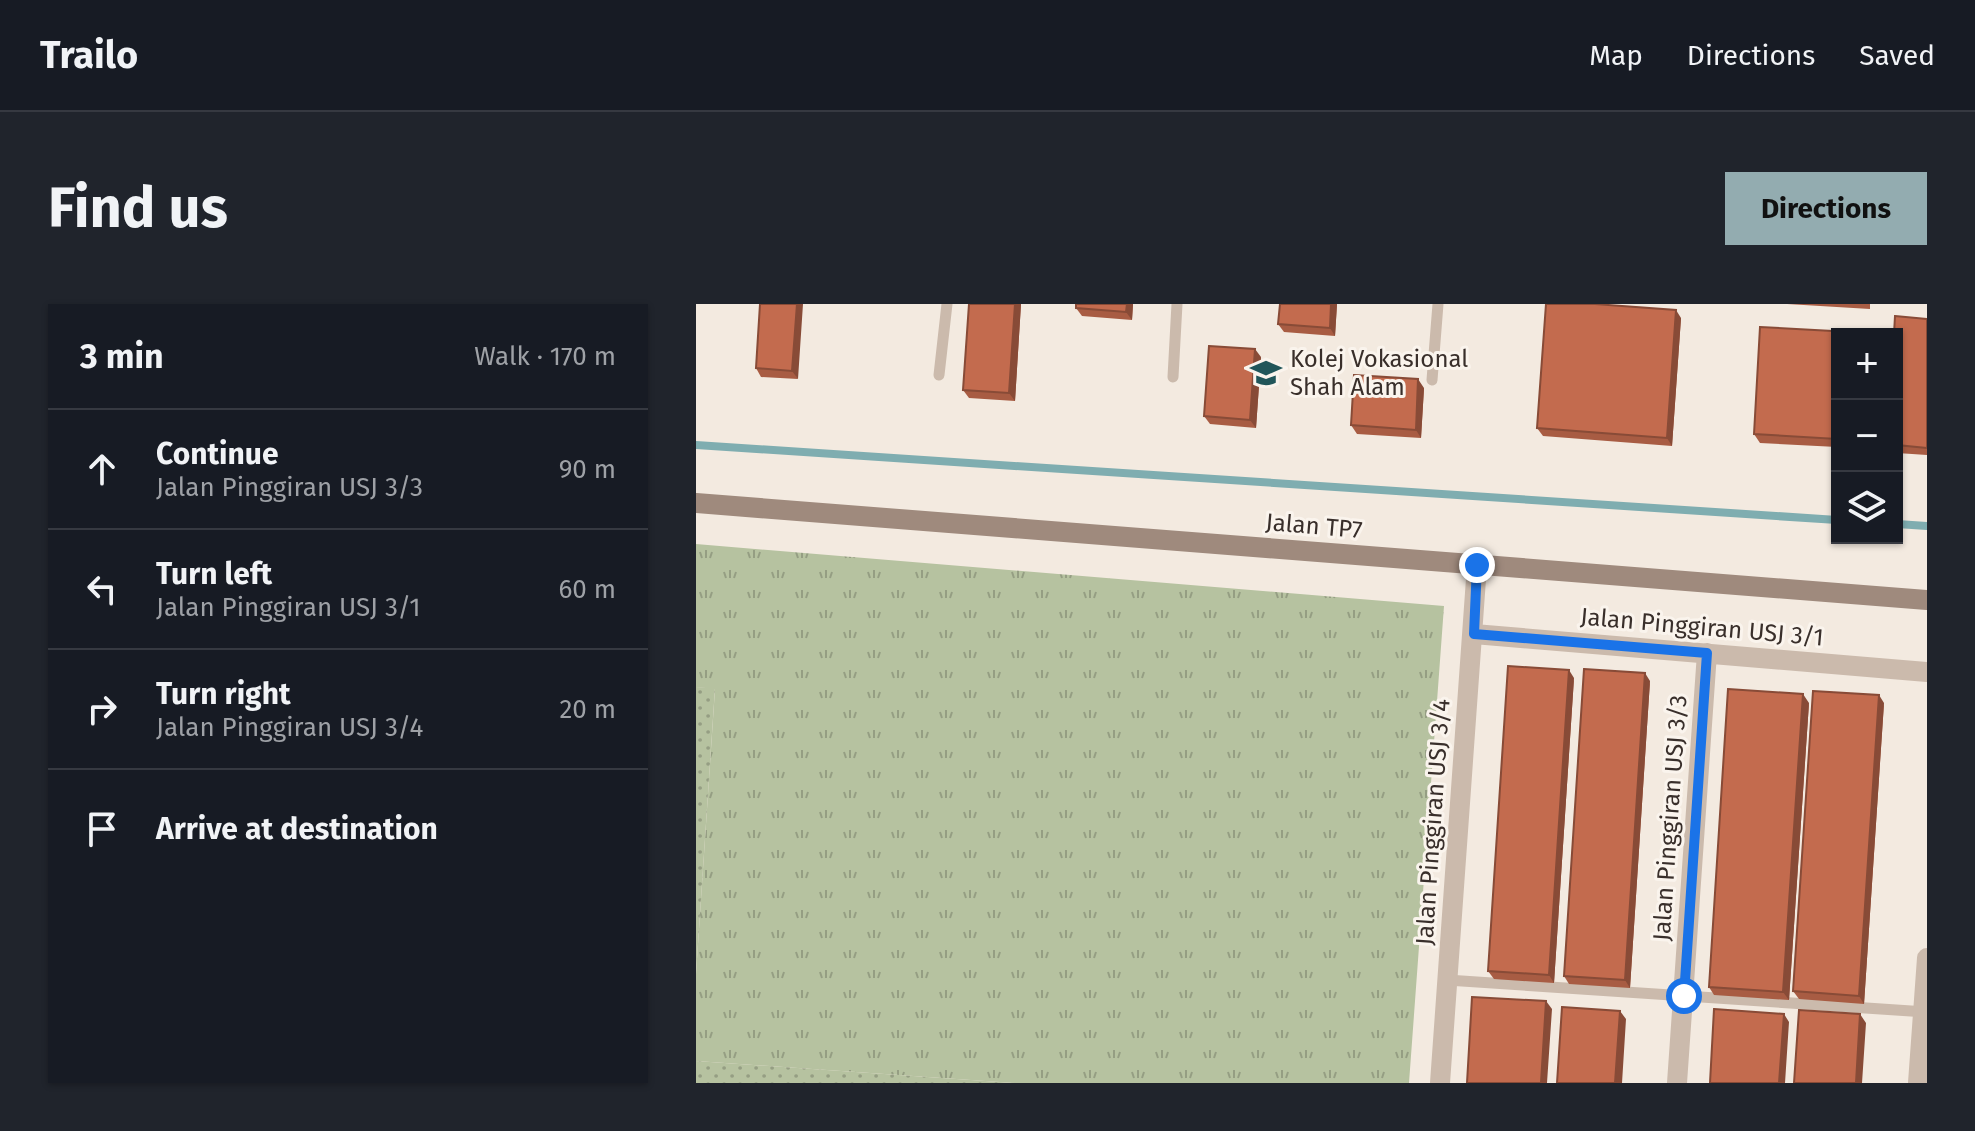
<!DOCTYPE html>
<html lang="en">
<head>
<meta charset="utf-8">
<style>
  :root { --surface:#171b24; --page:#20242c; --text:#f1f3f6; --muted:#9ea1a6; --line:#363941; --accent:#93acb0 }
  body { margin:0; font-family:"Fira Sans",sans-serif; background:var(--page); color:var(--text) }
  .controls { position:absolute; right:24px; top:24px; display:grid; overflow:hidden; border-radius:0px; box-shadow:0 2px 6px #0004 }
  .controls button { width:72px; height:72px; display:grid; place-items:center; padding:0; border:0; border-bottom:2px solid var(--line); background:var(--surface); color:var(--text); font:40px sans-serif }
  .stop { position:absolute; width:24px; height:24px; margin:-18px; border:6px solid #1a73e8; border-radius:50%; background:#fff }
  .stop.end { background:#1a73e8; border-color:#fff; box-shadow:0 2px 8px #0008 }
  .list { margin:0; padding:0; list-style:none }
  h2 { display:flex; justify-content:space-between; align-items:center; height:104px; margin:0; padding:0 32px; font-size:34px }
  h2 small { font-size:26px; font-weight:400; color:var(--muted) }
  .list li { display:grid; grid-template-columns:52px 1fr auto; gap:24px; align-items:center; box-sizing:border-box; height:120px; padding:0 32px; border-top:2px solid var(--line) }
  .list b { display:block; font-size:30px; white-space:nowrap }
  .list p { margin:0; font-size:26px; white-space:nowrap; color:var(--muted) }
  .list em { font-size:26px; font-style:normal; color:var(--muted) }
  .icon { flex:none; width:44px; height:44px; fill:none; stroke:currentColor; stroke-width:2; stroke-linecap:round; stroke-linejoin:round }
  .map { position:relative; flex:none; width:1231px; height:779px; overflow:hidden; border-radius:0px }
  header { display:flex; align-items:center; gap:48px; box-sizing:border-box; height:112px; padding:0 40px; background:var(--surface); border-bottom:2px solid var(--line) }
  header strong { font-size:38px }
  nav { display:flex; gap:44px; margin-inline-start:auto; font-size:28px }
  .intro { display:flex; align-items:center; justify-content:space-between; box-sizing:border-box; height:192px; padding:0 48px }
  h1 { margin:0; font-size:56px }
  .button { padding:20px 36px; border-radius:0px; background:var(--accent); color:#111; font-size:28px; font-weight:700 }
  main { display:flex; gap:48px; padding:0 48px }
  aside { flex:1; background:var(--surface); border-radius:0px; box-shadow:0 2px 6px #0004 }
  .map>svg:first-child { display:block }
</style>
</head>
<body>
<header>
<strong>Trailo</strong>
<nav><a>Map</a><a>Directions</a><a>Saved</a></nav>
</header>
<div class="intro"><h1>Find us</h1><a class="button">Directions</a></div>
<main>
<aside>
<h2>3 min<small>Walk · 170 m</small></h2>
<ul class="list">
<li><svg class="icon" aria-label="ahead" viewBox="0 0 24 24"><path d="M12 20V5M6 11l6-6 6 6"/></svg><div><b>Continue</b><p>Jalan Pinggiran USJ 3/3</p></div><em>90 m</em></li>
<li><svg class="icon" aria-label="left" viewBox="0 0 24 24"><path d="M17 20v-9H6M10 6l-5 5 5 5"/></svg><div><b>Turn left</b><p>Jalan Pinggiran USJ 3/1</p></div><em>60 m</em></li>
<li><svg class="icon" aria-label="right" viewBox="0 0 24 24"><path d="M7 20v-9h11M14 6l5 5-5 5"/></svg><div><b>Turn right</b><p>Jalan Pinggiran USJ 3/4</p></div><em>20 m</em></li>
<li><svg class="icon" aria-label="arrive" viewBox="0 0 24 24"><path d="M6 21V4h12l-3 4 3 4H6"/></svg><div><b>Arrive at destination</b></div></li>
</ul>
</aside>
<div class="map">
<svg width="1231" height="779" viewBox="0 0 1231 779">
  <defs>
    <pattern id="grass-tufts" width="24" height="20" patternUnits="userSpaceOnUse" patternTransform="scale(2)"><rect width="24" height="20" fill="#b6c2a0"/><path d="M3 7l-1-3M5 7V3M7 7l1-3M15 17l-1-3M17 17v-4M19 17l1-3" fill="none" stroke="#959e83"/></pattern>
    <pattern id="park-dots" width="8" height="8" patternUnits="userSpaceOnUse" patternTransform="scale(2)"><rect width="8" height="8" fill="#b6c2a0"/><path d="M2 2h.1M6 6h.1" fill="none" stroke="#959e83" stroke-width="1.8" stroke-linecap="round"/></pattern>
  </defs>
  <rect width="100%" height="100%" fill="#f3eae0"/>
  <!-- grass -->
  <path fill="url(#grass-tufts)" d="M0 240 748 302 713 779H318L0 757V670L19 385 0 383Z"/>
  <!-- park -->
  <path fill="url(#park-dots)" d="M0 383 19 384 0 670Z
    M0 757 318 779H0Z"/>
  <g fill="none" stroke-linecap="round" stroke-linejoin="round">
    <!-- stream -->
    <path stroke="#7fadb0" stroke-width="8" d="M0 141 1141 216
      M1201 220 1231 222"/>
    <!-- lane -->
    <path stroke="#cbbaac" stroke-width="11" d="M243 71 251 0
      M477 73 481 0
      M736 76 742 0
      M751 676 1230 708"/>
    <!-- street -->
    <path stroke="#cbbaac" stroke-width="20" d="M778 330 1231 368
      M744 779 781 261
      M981 779 1011 349
      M1222 779 1231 654"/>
    <!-- secondary -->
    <path stroke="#9f8a7d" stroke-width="20" d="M0 199 1231 296"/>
  </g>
  <!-- wall -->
  <path fill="#a85c43" d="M64 0 102 75 65 73 60 64Z
    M273 0H325L319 97 273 94 267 86Z
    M437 0 436 16 386 12 380 4Z
    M641 0 639 32 588 28 582 20Z
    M1091 0H1174V5Z
    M985 14 976 142 847 132 841 124Z
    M1231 15V151L1201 149V30Z
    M1141 30V143L1064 139 1058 130Z
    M565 53 560 124 514 120 508 112Z
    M728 84 725 134 661 130 655 121Z
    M878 374 858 679 798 675 792 667Z
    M954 377 934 684 873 680 868 672Z
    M1113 399 1093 696 1018 691 1013 683Z
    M1188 399 1168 700 1103 695 1097 687Z"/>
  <!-- shaded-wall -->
  <path fill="#884b37" d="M101 0H107L102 75 96 67Z
    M319 0H325L319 97 313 89Z
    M431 0H437L436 16 430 8Z
    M635 0H641L639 32 634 24Z
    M980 6 985 14 976 142 971 134Z
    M559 45 565 53 560 124 554 116Z
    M722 75 728 84 725 134 720 126Z
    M873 366 878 374 858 679 853 671Z
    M949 369 954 377 934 684 929 676Z
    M1107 390 1113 399 1093 696 1087 688Z
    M1183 391 1188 399 1168 700 1163 692Z
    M850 697 856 705 851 779H845Z
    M924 707 930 715 926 779H919Z
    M1088 710 1093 718 1089 779H1083Z
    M1164 710 1170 719 1166 779H1160Z"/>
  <!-- building -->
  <path fill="#c36b4e" stroke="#884b37" stroke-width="2" d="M64 0H101L96 67 60 64Z
    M273 0H319L313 89 267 86Z
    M380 0H431L430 8 380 4Z
    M584 0H635L634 24 582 20Z
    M850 0H899L980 6 971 134 841 124Z
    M1199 12 1231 15V144L1201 141V30H1198Z
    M1064 23 1173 29V30H1141V135L1058 130Z
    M513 42 559 45 554 116 508 112Z
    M658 71 722 75 720 126 655 121Z
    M812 362 873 366 853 671 792 667Z
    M888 365 949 369 929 676 868 672Z
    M1032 385 1107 390 1087 688 1013 683Z
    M1117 387 1183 391 1163 692 1097 687Z
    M776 693 850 697 845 779H771Z
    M866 703 924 707 919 779H861Z
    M1018 705 1088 710 1083 779H1014Z
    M1103 706 1164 710 1160 779H1098Z"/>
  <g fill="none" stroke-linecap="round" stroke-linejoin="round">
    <!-- route -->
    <path stroke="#1a73e8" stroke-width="10" d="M781 261 778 330 1011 349 988 692"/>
  </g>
  <!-- icons -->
  <defs>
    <symbol id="school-bare" viewBox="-9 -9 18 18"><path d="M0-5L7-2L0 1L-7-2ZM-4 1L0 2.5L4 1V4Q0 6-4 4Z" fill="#21565a" stroke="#faf4ed" stroke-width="2.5" paint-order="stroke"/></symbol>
  </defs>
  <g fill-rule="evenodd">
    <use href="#school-bare" x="548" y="47" width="44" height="44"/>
  </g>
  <g text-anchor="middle" stroke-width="6" stroke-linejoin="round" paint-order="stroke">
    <!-- poi labels -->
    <g font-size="24" fill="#392f2b" stroke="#faf4ed" text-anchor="start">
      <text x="594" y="63">Kolej Vokasional<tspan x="594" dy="28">Shah Alam</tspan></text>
    </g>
    <!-- street labels -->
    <g font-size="24" fill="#392f2b" stroke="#faf4ed">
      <text transform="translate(618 222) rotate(5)" y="8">Jalan TP7</text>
      <text transform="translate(1006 323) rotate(5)" y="8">Jalan Pinggiran USJ 3/1</text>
      <text transform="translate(974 514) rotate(-86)" y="8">Jalan Pinggiran USJ 3/3</text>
      <text transform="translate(737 518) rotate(-86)" y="8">Jalan Pinggiran USJ 3/4</text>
    </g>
  </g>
</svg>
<div class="controls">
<button>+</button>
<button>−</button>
<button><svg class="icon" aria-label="layers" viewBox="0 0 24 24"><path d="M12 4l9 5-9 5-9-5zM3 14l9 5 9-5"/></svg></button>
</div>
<div class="stop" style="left:988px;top:692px"></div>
<div class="stop end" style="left:781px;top:261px"></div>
</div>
</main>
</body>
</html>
